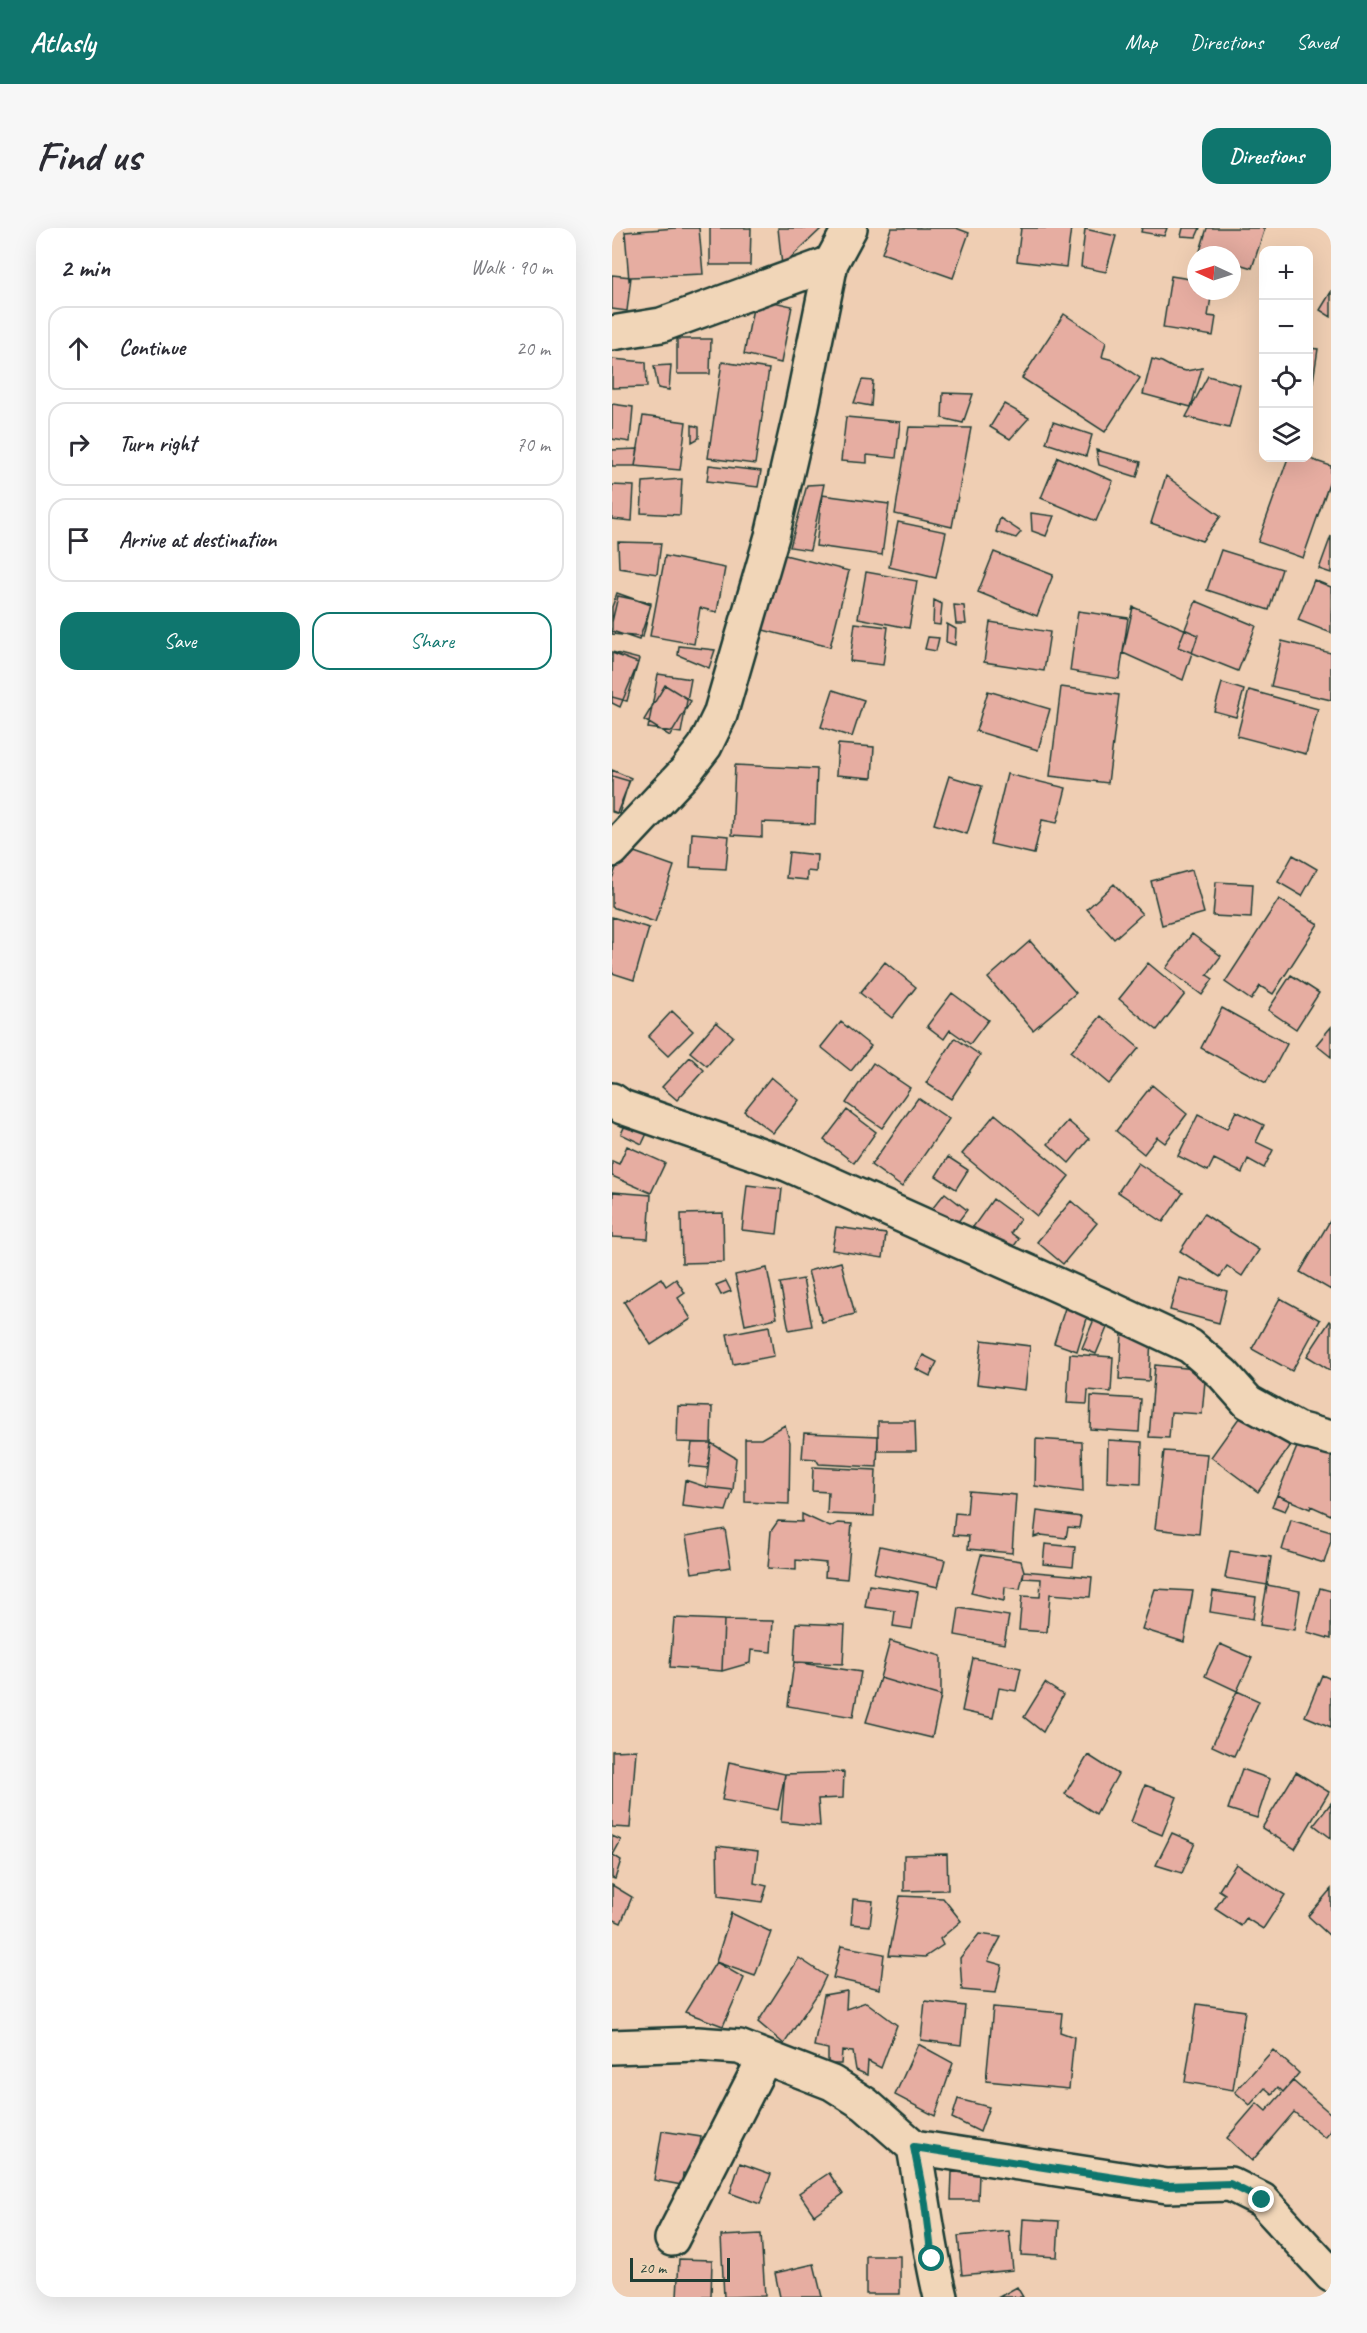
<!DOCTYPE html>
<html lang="en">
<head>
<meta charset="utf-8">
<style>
  :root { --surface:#fff; --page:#f7f7f7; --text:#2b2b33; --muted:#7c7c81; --line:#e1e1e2; --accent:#0f766e }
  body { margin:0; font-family:Caveat,sans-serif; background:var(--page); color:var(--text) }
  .controls { position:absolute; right:18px; top:18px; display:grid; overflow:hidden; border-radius:12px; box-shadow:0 6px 24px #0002 }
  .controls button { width:54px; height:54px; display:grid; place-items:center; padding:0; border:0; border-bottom:2px solid var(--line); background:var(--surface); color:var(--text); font:30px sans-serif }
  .compass { position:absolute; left:575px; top:18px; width:54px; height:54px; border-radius:50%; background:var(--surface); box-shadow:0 6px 24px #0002; rotate:274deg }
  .scale { position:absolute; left:18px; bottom:15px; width:100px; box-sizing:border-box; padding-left:6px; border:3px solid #1f3d34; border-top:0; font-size:16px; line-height:21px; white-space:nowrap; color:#1f3d34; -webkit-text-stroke:4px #f1d6b8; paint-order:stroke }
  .stop { position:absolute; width:18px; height:18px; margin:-14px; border:4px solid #0f766e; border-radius:50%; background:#fff }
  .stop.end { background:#0f766e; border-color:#fff; box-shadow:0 2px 6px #0008 }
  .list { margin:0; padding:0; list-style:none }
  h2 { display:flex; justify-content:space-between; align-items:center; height:78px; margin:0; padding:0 24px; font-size:26px }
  h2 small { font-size:20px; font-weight:400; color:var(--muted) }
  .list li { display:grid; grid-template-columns:39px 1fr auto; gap:18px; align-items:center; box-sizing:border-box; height:84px; margin:0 12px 12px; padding:0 12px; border:2px solid var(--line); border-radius:18px }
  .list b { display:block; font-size:22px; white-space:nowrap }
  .list em { font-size:20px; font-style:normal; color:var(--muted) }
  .actions { display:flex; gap:12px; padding:18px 24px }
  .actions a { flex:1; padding:14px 0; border:2px solid var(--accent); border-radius:18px; text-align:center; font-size:21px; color:var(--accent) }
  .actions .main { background:var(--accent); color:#fff }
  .icon { flex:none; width:33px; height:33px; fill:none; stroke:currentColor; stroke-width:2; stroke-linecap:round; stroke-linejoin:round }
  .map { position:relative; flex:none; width:719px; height:2069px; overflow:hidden; border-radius:18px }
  header { display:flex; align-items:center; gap:36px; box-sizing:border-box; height:84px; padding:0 30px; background:var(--accent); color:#fff }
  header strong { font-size:28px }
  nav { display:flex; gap:33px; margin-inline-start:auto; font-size:21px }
  .intro { display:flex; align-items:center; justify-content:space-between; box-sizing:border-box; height:144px; padding:0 36px }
  h1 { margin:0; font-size:42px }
  .button { padding:15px 27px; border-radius:18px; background:var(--accent); color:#fff; font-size:21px; font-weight:700 }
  main { display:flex; gap:36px; padding:0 36px }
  aside { flex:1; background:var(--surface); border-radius:18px; box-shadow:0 6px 24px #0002 }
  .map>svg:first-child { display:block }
</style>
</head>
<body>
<header>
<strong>Atlasly</strong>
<nav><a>Map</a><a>Directions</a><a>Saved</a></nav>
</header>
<div class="intro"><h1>Find us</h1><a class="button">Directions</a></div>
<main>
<aside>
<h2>2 min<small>Walk · 90 m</small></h2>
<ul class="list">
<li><svg class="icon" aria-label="ahead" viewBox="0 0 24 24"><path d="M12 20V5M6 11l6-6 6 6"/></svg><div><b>Continue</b></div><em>20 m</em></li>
<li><svg class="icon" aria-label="right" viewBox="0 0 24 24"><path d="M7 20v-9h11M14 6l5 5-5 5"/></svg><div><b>Turn right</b></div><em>70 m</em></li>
<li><svg class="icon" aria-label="arrive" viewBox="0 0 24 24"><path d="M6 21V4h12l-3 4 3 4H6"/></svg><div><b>Arrive at destination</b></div></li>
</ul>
<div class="actions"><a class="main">Save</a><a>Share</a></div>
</aside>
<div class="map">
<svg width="719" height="2069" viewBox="0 0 719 2069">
  <rect width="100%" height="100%" fill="#efceb3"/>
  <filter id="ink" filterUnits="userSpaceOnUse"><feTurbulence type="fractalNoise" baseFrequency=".0167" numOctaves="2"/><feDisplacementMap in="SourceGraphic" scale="12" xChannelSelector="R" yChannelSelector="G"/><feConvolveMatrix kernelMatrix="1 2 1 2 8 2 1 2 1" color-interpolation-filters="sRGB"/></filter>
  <g filter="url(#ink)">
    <!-- building -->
    <path fill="#e6ada1" stroke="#1f3d34" stroke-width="1.5" d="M63 0H87L91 46 19 49 17 52 13 4Z
      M98 0H139L138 37H98Z
      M166 0H210L170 38Z
      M279 0H344L357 5 341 50 270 25Z
      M409 0H459L454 39 405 33Z
      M530 0H555L552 8 529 4Z
      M571 0H588L584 9 569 8Z
      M595 0H653L640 40 620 34V27H600L588 23Z
      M473 1 504 8 494 44 469 39Z
      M0 47 19 49 15 83 0 81Z
      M559 48 584 52V63H600L596 88 604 89 601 108 551 100Z
      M719 64V89L708 82Z
      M143 70 180 78 169 135 132 126Z
      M452 86 494 114 490 129 501 132 528 150 493 204 410 150Z
      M65 111H99L98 146H65Z
      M696 120 706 121 699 166 696 165Z
      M0 131 34 134 35 159 0 160Z
      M540 131 550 134 561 140 574 143 590 140 579 179 531 166Z
      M110 134 157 141 143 236 96 230Z
      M59 137 57 162 46 160 42 138Z
      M596 148 628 157 617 200 574 189Z
      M250 152 261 153 259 178 242 175Z
      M331 165 361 166 351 195 330 190Z
      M0 176 21 179 18 214 0 211Z
      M392 176 417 190 398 211 378 199Z
      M31 188 74 194 68 242 23 238Z
      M234 189 288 194 284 230 255 227V235L229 233Z
      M441 194 480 207 474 228 434 215Z
      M80 197 87 199V210L80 214Z
      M297 199 359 200 340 299 283 286Z
      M26 221 23 238H0V222Z
      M484 222 529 234 525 249 487 237Z
      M446 229 501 253 484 293 429 270Z
      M676 230H695L719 238V250L691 330 646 314Z
      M97 237 149 243 146 259 95 253Z
      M554 248 609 288 590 313 539 295Z
      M70 251 68 287 29 285 31 254Z
      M212 256 198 322 178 319 195 257Z
      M0 257 22 258 20 293 0 291Z
      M210 267 277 276 270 327 204 318Z
      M419 285 442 288 434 308 420 303Z
      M388 290 409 304 404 310 384 304Z
      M286 294 334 304 324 350 277 339Z
      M719 308V345L707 341Z
      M6 314 49 315 45 346 7 340Z
      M609 322 670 341 657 382 595 362Z
      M382 324 441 347 425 388 366 364Z
      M165 325 237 343 218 419 147 401Z
      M53 328 113 340 105 384 88 380 82 416 38 408Z
      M254 344 305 353 297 400 246 390Z
      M702 352 719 359V405L686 392Z
      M5 365 39 377 27 412 0 403V379Z
      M6 368 39 375 31 409 0 406V394Z
      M322 372 330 376 328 397 321 396Z
      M584 373 644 398 626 443 566 419Z
      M342 377 352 378 354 396H344Z
      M521 379 586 407 571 452 511 425Z
      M466 383 516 390 507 451 458 443Z
      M378 394 438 404 432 443 372 434Z
      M243 395 276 399 271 437 238 433Z
      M335 396 344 401 343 417 334 414Z
      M316 409 327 410 324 423 313 421Z
      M670 413 719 425V472L659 458Z
      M67 418 103 422 97 440 66 427Z
      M0 424 27 431 15 473 0 469Z
      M0 425 26 435 8 479 0 475Z
      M46 446 79 451 69 505 36 500Z
      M610 455 632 462 624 489 602 483Z
      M53 457 79 473 58 508 32 492Z
      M449 459 507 467 496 555 438 548Z
      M221 462 252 472 240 509 209 499Z
      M637 462 706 481 694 526 625 508Z
      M376 463 438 481 426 522 364 503Z
      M226 516 262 519 260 550 224 547Z
      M123 537 205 541 203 596 150 594V609L120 607Z
      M0 542 19 550 5 585 0 583Z
      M395 546 454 560 445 595 430 592 422 626 378 616Z
      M0 548 17 553 7 586 0 584Z
      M337 548 370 558 355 606 322 596Z
      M80 605 117 608 114 641 78 639Z
      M11 620 62 638 43 694 0 679V651Z
      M177 624 205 627 204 644 195 643V652L174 650Z
      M681 627 705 641 690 668 666 654Z
      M580 642 592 685 550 697 539 653Z
      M604 654 641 656 639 690 601 688Z
      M502 656 530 686 502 711 475 681Z
      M667 671 706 696 661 766 648 758 639 772 613 754Z
      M0 689 37 700 22 752 0 745Z
      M580 706 609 728 595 747 601 751 590 767 554 740Z
      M418 713 464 765 421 802 376 750Z
      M273 734 304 759 280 790 248 765Z
      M536 735 573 766 545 802 507 771Z
      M679 747 707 765 684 801 656 782Z
      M340 765 376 792 358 816 338 802 332 811 315 798Z
      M610 780 675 816 654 855 589 820Z
      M60 783 81 803 56 828 36 809Z
      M489 788 527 820 497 856 459 824Z
      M104 794 121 808 95 838 78 824Z
      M229 794 259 818 239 843 209 819Z
      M719 799V829L704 817Z
      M343 810 368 827 339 871 314 855Z
      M78 829 92 842 65 872 50 859Z
      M261 835 298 860 270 900 234 875Z
      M159 849 187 872 161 905 132 883Z
      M540 857 575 886 553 915 545 909 532 926 504 903Z
      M306 870 337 891 290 959 259 937Z
      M235 882 264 904 242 935 212 912Z
      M624 883 652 897 644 914 661 922 652 940 636 931 630 945 602 931 596 943 566 928 586 887 615 901Z
      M383 886 457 948 425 988 350 926Z
      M17 889 38 899 30 916 9 906Z
      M456 893 477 911 457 935 436 916Z
      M15 918 53 935 39 965 0 948V933L7 936Z
      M336 929 356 942 344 961 324 948Z
      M526 935 571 965 551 994 506 964Z
      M135 957 170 961 165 1006 130 1002Z
      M1 964 39 967 36 1011 0 1009Z
      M333 965 355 982 342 999 319 982Z
      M381 971 408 991 399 1005 407 1011 397 1025 361 999Z
      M459 973 485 995 451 1036 425 1014Z
      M111 985 112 1034 70 1035 69 986Z
      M592 986 647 1022 630 1048 615 1038 608 1049 568 1023Z
      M719 991V1062L688 1044Z
      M224 999 274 1006 271 1030 220 1022Z
      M229 1034 243 1086 210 1094 196 1043Z
      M155 1040 165 1090 133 1097 123 1047Z
      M49 1050 54 1058 64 1051 73 1065 66 1070 79 1091 39 1117 12 1074Z
      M567 1050 615 1063 607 1095 558 1082Z
      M191 1051 200 1098 177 1102 168 1055Z
      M114 1053 119 1063 109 1067 104 1057Z
      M668 1070 708 1092 680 1143 640 1121Z
      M454 1077 477 1084 465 1123 442 1115Z
      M483 1089 497 1095 484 1126 470 1120Z
      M718 1093 719 1094V1143L695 1128Z
      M157 1098 162 1128 121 1136 115 1106Z
      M510 1105 539 1107 537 1153 507 1151Z
      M370 1112 418 1118 413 1162 365 1156Z
      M458 1126 501 1129 499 1164 476 1162 475 1176 455 1175Z
      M311 1127 325 1134 318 1148 304 1141Z
      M543 1137 594 1142 590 1186 559 1184 557 1210 537 1209Z
      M479 1168 529 1171 527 1204 478 1201Z
      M66 1178 100 1179 99 1215 65 1214Z
      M632 1183 679 1217 646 1264 599 1229Z
      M266 1193H303L304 1223H266Z
      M173 1197 178 1214 177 1276 133 1274V1211H149Z
      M192 1205 266 1208 265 1239 207 1236 204 1231 190 1230Z
      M690 1207 719 1220V1287L699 1278 698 1281 665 1267Z
      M424 1211 470 1214 471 1264 423 1258Z
      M496 1212 530 1214 529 1256 495 1254Z
      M80 1215H99L96 1240 77 1238Z
      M99 1215 124 1230 121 1262 94 1259Z
      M552 1223 595 1226 587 1306 543 1301Z
      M201 1239 264 1242 262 1288 215 1286 216 1264 200 1263Z
      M73 1252 94 1259 121 1262 114 1283 70 1278Z
      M357 1263 404 1267 400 1325 356 1321 357 1308 341 1307 343 1285 355 1286Z
      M665 1267 678 1273 673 1283 660 1278Z
      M425 1283 469 1289 467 1300 456 1299 454 1310 429 1307 422 1309Z
      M190 1286 218 1299 226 1295 240 1296 235 1351 213 1349 214 1335 184 1332V1342L156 1340 159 1303 166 1293 190 1294Z
      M679 1292 719 1304V1313L712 1335 670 1322Z
      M113 1301 119 1339 80 1345 74 1308Z
      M433 1316 463 1319 461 1339 431 1336Z
      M268 1318 333 1332 326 1359 262 1345Z
      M618 1323 659 1329 655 1357 613 1350Z
      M369 1327 409 1333 412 1343 408 1361 393 1359 392 1373 359 1365Z
      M412 1343 480 1349 478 1369 438 1366 435 1404 407 1402 410 1368 428 1369 429 1351 411 1350Z
      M257 1357 306 1364 300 1401 281 1398 283 1383 253 1379Z
      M655 1357 688 1363 682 1402 648 1397Z
      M708 1360 719 1363V1411L695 1404Z
      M543 1361 581 1363 572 1414 530 1401Z
      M601 1363 644 1369 641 1391 598 1384Z
      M347 1380 397 1388 392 1416 343 1407Z
      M62 1390 112 1392 110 1443 58 1439Z
      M112 1392 161 1393 159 1424 139 1422 138 1435 110 1443Z
      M184 1395 233 1397 231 1436 182 1434Z
      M278 1413 329 1428V1468L268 1450Z
      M608 1416 640 1430 625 1463 593 1448Z
      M361 1430 409 1440 404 1463 387 1460 381 1490 350 1483Z
      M182 1434 249 1444 241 1489 176 1478Z
      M710 1447 719 1451V1499L693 1488Z
      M268 1450 329 1468 320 1510 254 1494Z
      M433 1455 451 1467 431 1504 412 1489Z
      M625 1463 647 1473 622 1528 600 1518Z
      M24 1522 18 1600 0 1599V1523Z
      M476 1527 506 1546 484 1586 453 1566Z
      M117 1534 173 1546 166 1582 110 1572Z
      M630 1541 658 1551 645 1590 616 1581Z
      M232 1544 231 1570 206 1571 208 1598 169 1594 173 1546Z
      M684 1544 717 1564 683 1621 650 1600Z
      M533 1557 565 1569 550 1607 519 1594Z
      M719 1575V1610L702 1597Z
      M560 1605 583 1615 570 1645 544 1637Z
      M0 1608 9 1612 1 1627 9 1632 3 1651 0 1650Z
      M105 1618 146 1623 142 1655 155 1658 150 1674 106 1668Z
      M335 1626 336 1662 292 1663V1627Z
      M624 1636 673 1667 651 1701 634 1690 629 1698 603 1681 613 1666 607 1662Z
      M0 1657 20 1669 9 1695 0 1691Z
      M719 1661V1709L696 1688Z
      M288 1668 331 1670 349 1693 328 1711 331 1717 313 1729 277 1727Z
      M241 1671 261 1673 258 1698 239 1696Z
      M119 1685 159 1704 143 1748 104 1734Z
      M367 1706 389 1709 376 1733 390 1737 384 1765 350 1762 348 1730Z
      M229 1718 272 1726 268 1761 221 1750Z
      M187 1730 214 1748 206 1765 172 1816 146 1794Z
      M104 1734 132 1750 111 1798 73 1784Z
      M235 1763 234 1781 254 1774 285 1797 269 1840 256 1833 255 1847 244 1842 241 1824 230 1823 229 1836H216V1821L202 1818 212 1767Z
      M313 1773 353 1778 349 1817 309 1812Z
      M585 1776 633 1783 621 1862 573 1854Z
      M381 1779 450 1785 448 1804 462 1809 457 1861 374 1853Z
      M306 1816 341 1835 323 1888 283 1867Z
      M661 1822 687 1845 671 1864 666 1859 660 1866 653 1860 638 1877 623 1864Z
      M681 1853 719 1886V1903L713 1910 682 1884 640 1933 615 1910 645 1875 654 1883Z
      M346 1871 377 1879 368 1904 340 1890Z
      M50 1903 89 1909 83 1947 71 1945 70 1957 42 1952Z
      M128 1935 159 1946 148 1976 118 1965Z
      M340 1944 367 1945 366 1972H339Z
      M217 1945 231 1966 202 1987 187 1965Z
      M411 1991 447 1993 445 2029 409 2027Z
      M397 2003 401 2042 350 2047 346 2008Z
      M149 2006 153 2068 112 2069 109 2008Z
      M254 2028H288V2066H254Z
      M67 2031 100 2032 99 2069H65Z
      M202 2036 210 2069H168L163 2045Z
      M405 2059 411 2069H387Z"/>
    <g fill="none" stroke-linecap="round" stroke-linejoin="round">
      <defs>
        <path id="minor" d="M0 105 49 97 219 35
          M0 622 73 544 93 518 108 487 160 308 187 192 219 35 238 0
          M0 872 10 879 175 936 499 1081 578 1118 611 1146 636 1174 685 1201 719 1210
          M0 1819 85 1816 127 1819 220 1855 253 1876 302 1919 555 1958 618 1956 650 1972 719 2047
          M302 1919C311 1969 317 2020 329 2069
          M60 2011 153 1829"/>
      </defs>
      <!-- minor casing -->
      <use href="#minor" stroke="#1f3d34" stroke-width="38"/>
      <!-- minor -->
      <use href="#minor" stroke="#f1d6b8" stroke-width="33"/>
    </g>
  </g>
  <g fill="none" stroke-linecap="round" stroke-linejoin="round" filter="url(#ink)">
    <!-- route -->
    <path stroke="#0f766e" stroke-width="8" d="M320 2031 313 1976 302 1919 555 1958 618 1956 650 1972"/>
  </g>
</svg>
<div class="controls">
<button>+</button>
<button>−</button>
<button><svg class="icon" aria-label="locate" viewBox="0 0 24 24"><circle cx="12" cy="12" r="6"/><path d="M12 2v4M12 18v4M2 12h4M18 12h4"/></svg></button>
<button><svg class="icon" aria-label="layers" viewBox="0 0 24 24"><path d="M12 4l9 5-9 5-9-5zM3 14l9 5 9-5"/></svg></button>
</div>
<svg class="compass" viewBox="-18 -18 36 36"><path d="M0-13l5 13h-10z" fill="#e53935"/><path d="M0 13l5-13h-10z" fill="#7c7c81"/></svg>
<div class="scale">20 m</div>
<div class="stop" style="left:320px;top:2031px"></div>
<div class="stop end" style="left:650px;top:1972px"></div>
</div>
</main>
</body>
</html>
